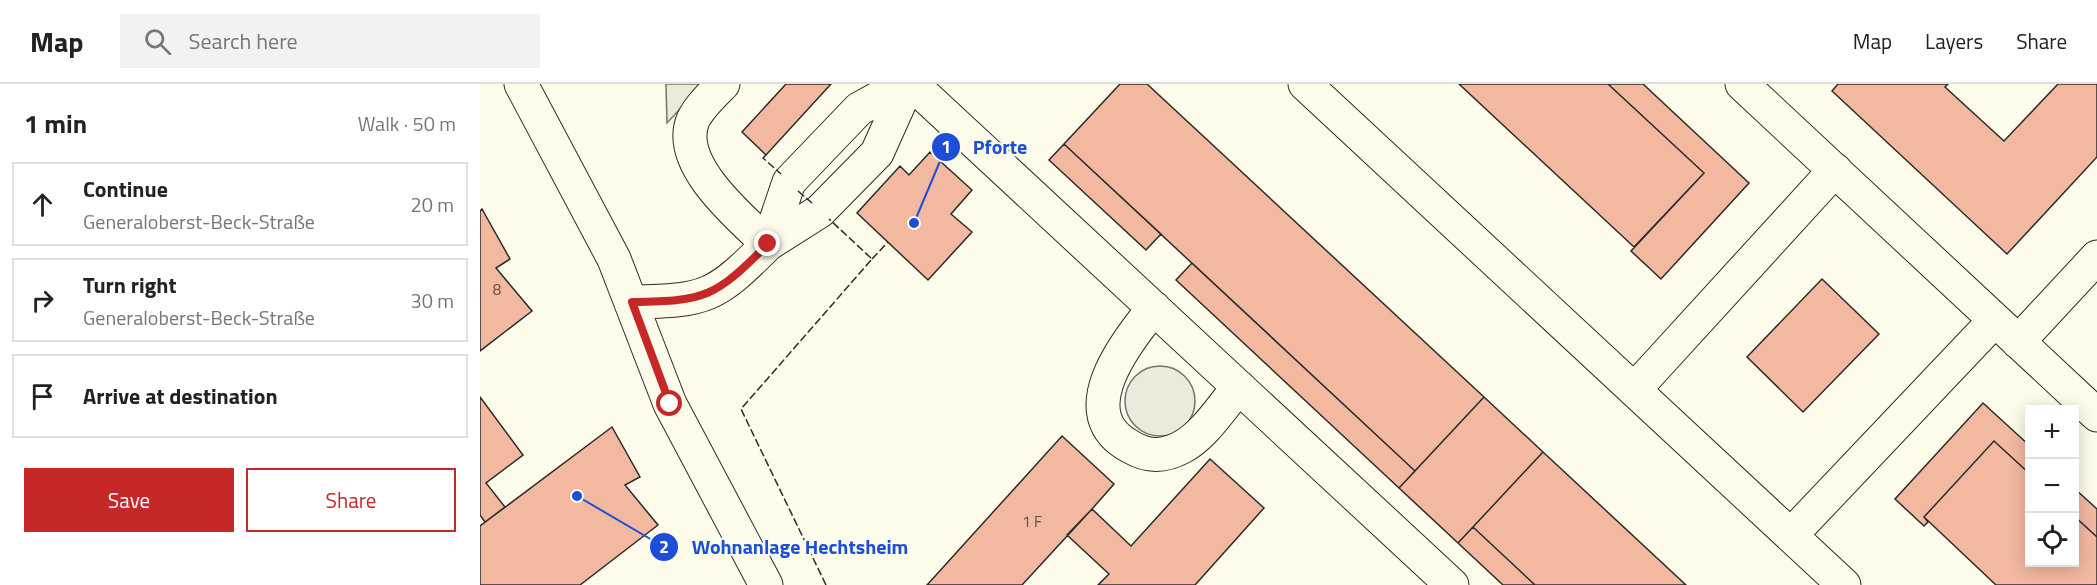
<!DOCTYPE html>
<html lang="en">
<head>
<meta charset="utf-8">
<style>
  :root { --surface:#fff; --page:#f2f2f2; --text:#222; --muted:#767676; --line:#e0e0e0; --accent:#c62828 }
  body { margin:0; font-family:"Titillium Web",sans-serif; background:var(--page); color:var(--text) }
  .controls { position:absolute; right:18px; bottom:18px; display:grid; overflow:hidden; border-radius:0px; box-shadow:0 3px 15px #0003 }
  .controls button { width:54px; height:54px; display:grid; place-items:center; padding:0; border:0; border-bottom:2px solid var(--line); background:var(--surface); color:var(--text); font:30px sans-serif }
  .stop { position:absolute; width:18px; height:18px; margin:-14px; border:4px solid #c62828; border-radius:50%; background:#fff }
  .stop.end { background:#c62828; border-color:#fff; box-shadow:0 2px 6px #0008 }
  .list { margin:0; padding:0; list-style:none }
  h2 { display:flex; justify-content:space-between; align-items:center; height:78px; margin:0; padding:0 24px; font-size:26px }
  h2 small { font-size:20px; font-weight:400; color:var(--muted) }
  .list li { display:grid; grid-template-columns:39px 1fr auto; gap:18px; align-items:center; box-sizing:border-box; height:84px; margin:0 12px 12px; padding:0 12px; border:2px solid var(--line); border-radius:0px }
  .list b { display:block; font-size:22px; white-space:nowrap }
  .list p { margin:0; font-size:20px; white-space:nowrap; color:var(--muted) }
  .list em { font-size:20px; font-style:normal; color:var(--muted) }
  .actions { display:flex; gap:12px; padding:18px 24px }
  .actions a { flex:1; padding:14px 0; border:2px solid var(--accent); border-radius:0px; text-align:center; font-size:21px; color:var(--accent) }
  .actions .main { background:var(--accent); color:#fff }
  .icon { flex:none; width:33px; height:33px; fill:none; stroke:currentColor; stroke-width:2; stroke-linecap:round; stroke-linejoin:round }
  .map { position:relative; flex:none; width:1617px; height:501px; overflow:hidden }
  header { display:flex; align-items:center; gap:36px; box-sizing:border-box; height:84px; padding:0 30px; background:var(--surface); border-bottom:2px solid var(--line) }
  header strong { font-size:28px }
  nav { display:flex; gap:33px; margin-inline-start:auto; font-size:21px }
  .search { width:420px; height:54px; background:var(--page); display:flex; align-items:center; gap:15px; box-sizing:border-box; padding:0 21px; border-radius:0px; color:var(--muted); font-size:22px }
  main { display:flex }
  aside { flex:1; background:var(--surface) }
  .map>svg:first-child { display:block }
</style>
</head>
<body>
<header>
<strong>Map</strong>
<div class="search"><svg class="icon" aria-label="search" viewBox="0 0 24 24"><circle cx="10" cy="10" r="6"/><path d="M15 15l6 6"/></svg>Search here</div>
<nav><a>Map</a><a>Layers</a><a>Share</a></nav>
</header>
<main>
<aside>
<h2>1 min<small>Walk · 50 m</small></h2>
<ul class="list">
<li><svg class="icon" aria-label="ahead" viewBox="0 0 24 24"><path d="M12 20V5M6 11l6-6 6 6"/></svg><div><b>Continue</b><p>Generaloberst-Beck-Straße</p></div><em>20 m</em></li>
<li><svg class="icon" aria-label="right" viewBox="0 0 24 24"><path d="M7 20v-9h11M14 6l5 5-5 5"/></svg><div><b>Turn right</b><p>Generaloberst-Beck-Straße</p></div><em>30 m</em></li>
<li><svg class="icon" aria-label="arrive" viewBox="0 0 24 24"><path d="M6 21V4h12l-3 4 3 4H6"/></svg><div><b>Arrive at destination</b></div></li>
</ul>
<div class="actions"><a class="main">Save</a><a>Share</a></div>
</aside>
<div class="map">
<svg width="1617" height="501" viewBox="0 0 1617 501">
  <rect width="100%" height="100%" fill="#fdfbea"/>
  <!-- green -->
  <path fill="#ecebdb" stroke="#74746e" stroke-width="1.5" d="M645 317a35 35 0 1 1 70 0a35 35 0 1 1-70 0Z"/>
  <!-- parking -->
  <path fill="#eceadb" stroke="#74746e" stroke-width="1.5" d="M186 0H223L187 39Z"/>
  <!-- building -->
  <path fill="#f2b8a0" stroke="#2b2b2b" stroke-width="1.5" d="M306 0H351L286 71 262 48Z
    M640 0H667L1004 313 935 387 584 60Z
    M979 0H1128L1224 89 1154 163Z
    M1128 0H1163L1269 99 1181 195 1151 167 1224 89Z
    M1358 0H1468L1465 3 1524 57 1578 0H1617V73L1527 170 1352 7Z
    M584 60 681 150 666 166 569 76Z
    M450 68 492 106 471 130 492 148 448 196 377 129 420 82 429 91Z
    M2 125 30 175 16 184 52 227 0 267V127Z
    M712 179 935 387 919 404 696 196Z
    M1342 195 1399 250 1323 328 1267 273Z
    M0 313 43 371 6 399 25 423 5 438 0 431Z
    M1004 313 1063 368 978 459 919 404Z
    M1503 319 1550 362V390L1514 357 1444 433 1448 438 1444 442 1415 415Z
    M132 343 160 393 145 401 178 441 100 501H0V442Z
    M582 352 634 400 612 425 542 501H447Z
    M1514 357 1550 390V478H1594V432L1617 453V501H1516L1444 433Z
    M1063 368 1206 501H1055L993 443Z
    M730 375 784 424 715 501H618L629 490 587 451 612 425 651 462Z
    M1594 404 1617 425V453L1594 432Z
    M993 443 1055 501H1023L978 459Z"/>
  <g fill="none" stroke-linecap="round" stroke-linejoin="round">
    <defs>
      <path id="minor" d="M41 0 134 175 190 320 286 501
        M432 0 972 501
        M825 0 1364 501
        M1262 0 1617 331
        M288 160 340 127 397 69 428 0
        M288 160 309 98 379 25 424 0
        M152 218C227 217 235 213 288 160 260 133 195 80 213 36 219 23 233 10 243 0
        M674 224C645 259 589 331 651 363 668 373 684 373 702 363 725 351 742 322 759 303
        M1538 258 1617 173
        M1154 306 1355 86
        M1311 451 1515 236"/>
    </defs>
    <!-- minor casing -->
    <use href="#minor" stroke="#2b2b2b" stroke-width="35"/>
    <!-- minor -->
    <use href="#minor" stroke="#fdfbea" stroke-width="33"/>
    <!-- fence -->
    <path stroke="#2b2b2b" stroke-width="1.5" stroke-dasharray="8 3" stroke-linecap="butt" d="M286 71 283 74 301 90
      M318 107 332 119
      M392 175 408 158
      M346 501 261 325 392 175 349 135"/>
  </g>
  <g fill="none" stroke-linecap="round" stroke-linejoin="round">
    <!-- route -->
    <path stroke="#c62828" stroke-width="8" d="M190 320 152 218C227 217 235 213 288 160"/>
  </g>
  <g text-anchor="middle" stroke-width="4.5" stroke-linejoin="round" paint-order="stroke">
    <!-- number labels -->
    <g font-size="15" fill="#5d4e48">
      <text x="17" y="211">8</text>
      <text x="552" y="443">1 F</text>
    </g>
  </g>
  <!-- callouts -->
  <path fill="none" stroke="#1d4ed8" stroke-width="2" d="M434 139L466 63M97 412L184 463"/>
  <g fill="#1d4ed8" stroke="#fdfbea" stroke-width="2">
    <circle cx="434" cy="139" r="6"/>
    <circle cx="97" cy="412" r="6"/>
    <circle cx="466" cy="63" r="15"/>
    <circle cx="184" cy="463" r="15"/>
  </g>
  <g font-size="18" text-anchor="middle" font-weight="bold" fill="#fff">
    <text x="466" y="69">1</text>
    <text x="184" y="469">2</text>
  </g>
  <g font-size="20" text-anchor="middle" font-weight="bold" fill="#1d4ed8" stroke="#fdfbea" stroke-width="4.5" stroke-linejoin="round" paint-order="stroke">
    <text x="520" y="70">Pforte</text>
    <text x="320" y="470">Wohnanlage Hechtsheim</text>
  </g>
</svg>
<div class="controls">
<button>+</button>
<button>−</button>
<button><svg class="icon" aria-label="locate" viewBox="0 0 24 24"><circle cx="12" cy="12" r="6"/><path d="M12 2v4M12 18v4M2 12h4M18 12h4"/></svg></button>
</div>
<div class="stop" style="left:190px;top:320px"></div>
<div class="stop end" style="left:288px;top:160px"></div>
</div>
</main>
</body>
</html>
